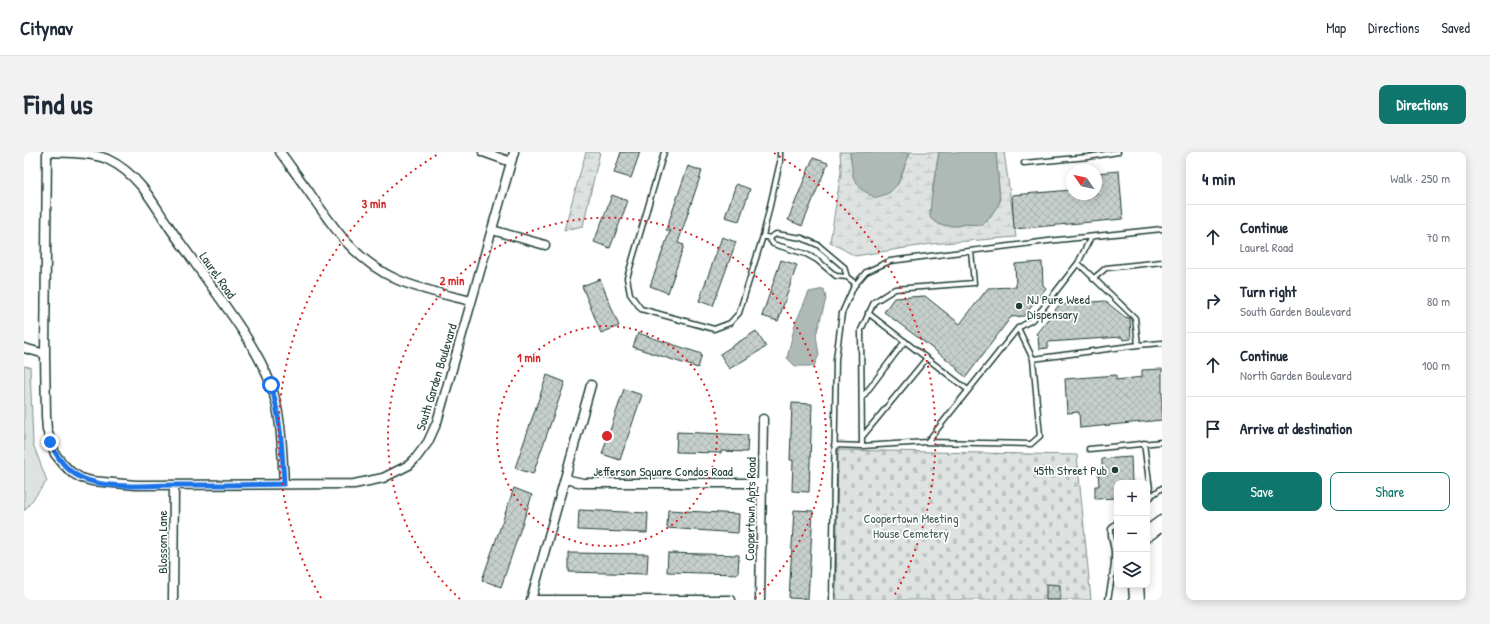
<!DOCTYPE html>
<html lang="en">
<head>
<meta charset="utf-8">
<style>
  :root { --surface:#fff; --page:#f2f2f3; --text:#1f2937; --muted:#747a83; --line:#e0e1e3; --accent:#0f766e }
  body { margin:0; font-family:"Patrick Hand",sans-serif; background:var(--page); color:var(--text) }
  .controls { position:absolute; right:12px; bottom:12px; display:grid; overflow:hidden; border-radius:8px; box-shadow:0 2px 10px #0003 }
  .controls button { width:36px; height:36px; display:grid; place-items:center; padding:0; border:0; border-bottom:1px solid var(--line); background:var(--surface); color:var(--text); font:20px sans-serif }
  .compass { position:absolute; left:1042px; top:12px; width:36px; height:36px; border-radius:50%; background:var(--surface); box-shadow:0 2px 10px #0003; rotate:304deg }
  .stop { position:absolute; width:12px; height:12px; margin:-9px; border:3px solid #1a73e8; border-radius:50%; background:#fff }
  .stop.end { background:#1a73e8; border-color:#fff; box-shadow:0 1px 4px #0008 }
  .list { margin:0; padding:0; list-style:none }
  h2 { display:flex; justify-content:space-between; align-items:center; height:52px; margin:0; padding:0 16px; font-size:17px }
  h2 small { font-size:13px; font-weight:400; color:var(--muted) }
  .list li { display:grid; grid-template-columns:26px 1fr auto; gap:12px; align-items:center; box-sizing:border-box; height:64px; padding:0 16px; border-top:1px solid var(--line) }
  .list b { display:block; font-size:15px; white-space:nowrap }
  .list p { margin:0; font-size:13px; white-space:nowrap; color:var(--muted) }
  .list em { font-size:13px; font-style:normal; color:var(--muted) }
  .actions { display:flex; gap:8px; padding:12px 16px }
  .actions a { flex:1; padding:9px 0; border:1px solid var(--accent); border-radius:8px; text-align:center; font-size:14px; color:var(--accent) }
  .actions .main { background:var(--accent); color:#fff }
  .icon { flex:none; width:22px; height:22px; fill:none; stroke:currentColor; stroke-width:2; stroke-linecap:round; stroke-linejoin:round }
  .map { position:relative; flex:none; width:1138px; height:448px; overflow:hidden; border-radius:8px }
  header { display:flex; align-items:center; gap:24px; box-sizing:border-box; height:56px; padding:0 20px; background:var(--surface); border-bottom:1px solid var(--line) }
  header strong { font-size:19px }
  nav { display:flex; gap:22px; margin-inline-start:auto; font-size:14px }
  .intro { display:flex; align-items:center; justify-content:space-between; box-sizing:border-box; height:96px; padding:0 24px }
  h1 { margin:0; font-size:28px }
  .button { padding:10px 18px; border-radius:8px; background:var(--accent); color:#fff; font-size:14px; font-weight:700 }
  main { display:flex; gap:24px; padding:0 24px }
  aside { flex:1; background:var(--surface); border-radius:8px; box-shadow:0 2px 10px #0003 }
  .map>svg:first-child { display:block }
</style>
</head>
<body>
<header>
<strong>Citynav</strong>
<nav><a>Map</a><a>Directions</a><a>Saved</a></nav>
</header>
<div class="intro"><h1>Find us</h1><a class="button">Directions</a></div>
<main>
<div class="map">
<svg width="1138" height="448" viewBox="0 0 1138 448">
  <defs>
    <pattern id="wetland-marsh" width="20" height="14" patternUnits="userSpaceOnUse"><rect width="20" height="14" fill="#dee3e2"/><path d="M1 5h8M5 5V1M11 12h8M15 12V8" fill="none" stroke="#bec4c2"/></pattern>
    <pattern id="cemetery-stones" width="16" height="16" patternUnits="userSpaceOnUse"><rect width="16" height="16" fill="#dee3e2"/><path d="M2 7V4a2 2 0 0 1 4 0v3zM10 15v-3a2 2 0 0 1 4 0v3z" fill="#bec4c2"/></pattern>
    <pattern id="building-cross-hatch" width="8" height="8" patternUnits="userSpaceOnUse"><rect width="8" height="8" fill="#c7cfcc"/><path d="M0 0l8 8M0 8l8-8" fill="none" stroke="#aab3b0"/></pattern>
  </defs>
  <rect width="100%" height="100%" fill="#fff"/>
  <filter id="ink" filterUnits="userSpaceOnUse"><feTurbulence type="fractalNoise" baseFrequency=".025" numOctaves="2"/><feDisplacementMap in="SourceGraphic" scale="8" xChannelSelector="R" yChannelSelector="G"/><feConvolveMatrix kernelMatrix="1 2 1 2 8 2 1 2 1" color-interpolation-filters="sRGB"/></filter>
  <g filter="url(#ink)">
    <!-- wetland -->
    <path fill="url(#wetland-marsh)" stroke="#7e908b" d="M562 0H576L559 74 540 78Z
      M816 0H826L827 3 874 32 886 0H915L909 32 906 64 916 73 934 74 942 72 959 73 965 67 976 49 972 0H980L992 85 907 92 831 104 806 90 817 20Z"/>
    <!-- cemetery -->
    <path fill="url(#cemetery-stones)" stroke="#7e908b" d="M814 298 1053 303 1067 448H812Z"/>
    <!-- park -->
    <path fill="#dee3e2" stroke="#7e908b" d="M0 214 6 215 9 292 23 329 0 359Z"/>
    <!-- water -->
    <path fill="#afbab7" stroke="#758883" d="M826 0H886L874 32 865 41 851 46 837 37 829 25Z
      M915 0H972L976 49 973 55 959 73 942 72 934 74 916 73 907 67 906 64 907 49Z
      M800 137 802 147 792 183 795 203 790 214H771L763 206 771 172 785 140Z"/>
    <!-- building -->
    <path fill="url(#building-cross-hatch)" stroke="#1f3d34" d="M597 0H616L607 26 590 21Z
      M789 6 804 11 778 74 764 68Z
      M664 14 678 19 654 91 660 93 644 141 626 134 646 79 642 78Z
      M1095 19 1099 67 990 77 988 43 1048 38V42H1072V21Z
      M712 32 726 37 715 69 701 65Z
      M588 43 604 49 586 96 570 90Z
      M698 85 712 90 689 154 675 149Z
      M757 108 773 113 754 169 738 164Z
      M1018 110 1019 133 1022 136 1000 164 987 165 942 225 933 218V215L860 160 870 146 901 144 936 172 964 136 992 135 991 112Z
      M576 127 595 174 577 181 558 134Z
      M1081 149 1101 165 1106 166 1107 187 1099 188 1098 185 1024 190V196L1015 197 1014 184 1012 182 1035 153Z
      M732 179 742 195 705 217 696 202Z
      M614 181 678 202 674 216 609 195Z
      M1138 217V268L1056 276 1055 260 1043 261 1041 227 1092 223V228L1118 225V218Z
      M523 223 541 230 509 322 491 316Z
      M600 237 618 243 596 308 578 302Z
      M768 251 788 252 785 340 768 339 769 308H766Z
      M653 280 724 283 723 300 697 299V301L652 300Z
      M1107 305 1108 331H1093V346L1071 347V334H1075L1074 318 1078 317V307Z
      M490 336 508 343 477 435 458 428Z
      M555 358 624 361 623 381 554 378Z
      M644 358 715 362 714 381 643 376Z
      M770 358 789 359 784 447 765 446Z
      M545 401 624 402 623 422 545 420Z
      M644 401 715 403 714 422 643 420Z
      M1022 432 1036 433V448H1022Z"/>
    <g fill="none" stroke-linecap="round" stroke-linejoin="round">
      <defs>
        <path id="service" d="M640 0 603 126 606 142 617 157 690 177 706 171 715 161 739 84 756 10V0
          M1000 11 1064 5 1094 0
          M739 84 745 86 749 92 782 102 793 108 812 124 823 125 832 132
          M745 86 752 82 778 86 794 93 820 115 823 125
          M1069 127 1082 116 1138 110
          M844 161 944 238
          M994 176 1009 207
          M1114 193 1138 191
          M838 246 881 189
          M838 285 903 206
          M903 290 994 176 1008 168 1019 156 1054 111 1067 85
          M1120 291 1127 345
          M810 293 838 294 903 290 1007 292 1016 284 1009 207 1114 193 1111 166 1054 111
          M838 294 837 178 850 150 871 137 950 131 947 99
          M1065 297 1138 290
          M1123 347 1138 336
          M808 448 812 207 818 161 830 134 842 120 866 109 1024 89 1138 77
          M1084 448 1090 413V399L1087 383V377L1093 370"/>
        <path id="minor" d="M23 0 21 202 22 264 23 278 31 302 39 312 47 320 57 326 68 329 112 333 330 332 359 326 385 313 392 306 404 290 413 270 490 0
          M23 0C43 1 64 0 83 7 96 13 109 24 118 35 127 46 134 58 142 70 150 83 160 95 168 107 194 145 231 190 247 233 258 265 258 298 260 332
          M256 0C265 12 274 25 283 37 308 74 331 109 374 128 398 138 423 143 447 149
          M459 0 487 10
          M468 78 521 93
          M0 196 21 202
          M541 327 559 331H738
          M149 448 150 333
          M507 448 567 233
          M508 448H707
          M736 448 739 267"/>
        <path id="trunk" d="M1123 382 1138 371
          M1112 433 1113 448"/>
      </defs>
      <!-- service casing -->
      <use href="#service" stroke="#1f3d34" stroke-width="7"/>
      <!-- minor casing -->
      <use href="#minor" stroke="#1f3d34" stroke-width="11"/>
      <!-- trunk casing -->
      <use href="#trunk" stroke="#1f3d34" stroke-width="17"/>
      <!-- service -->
      <use href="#service" stroke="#fff" stroke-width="4"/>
      <!-- minor -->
      <use href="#minor" stroke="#fff" stroke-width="8"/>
      <!-- trunk -->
      <use href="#trunk" stroke="#fff" stroke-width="14"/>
    </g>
  </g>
  <g fill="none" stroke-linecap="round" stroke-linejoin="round" filter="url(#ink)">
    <!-- route -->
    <path stroke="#1a73e8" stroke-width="5" d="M26 290C33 306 42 319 58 326 85 338 122 333 151 333 187 333 224 333 260 332 258 296 257 268 247 233"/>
  </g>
  <!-- distance rings -->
  <g fill="none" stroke="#d62828" stroke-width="2" stroke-dasharray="2 4">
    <circle cx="583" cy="284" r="110"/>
    <path d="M436 447A219 219 0 1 1 730 447"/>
    <path d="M297 446A329 329 0 0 1 416 1M750 1A329 329 0 0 1 869 446"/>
  </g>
  <!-- markers -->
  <g fill="#1f3d34" stroke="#fff" stroke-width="1.5">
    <circle cx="995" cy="154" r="4"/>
    <circle cx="1091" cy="318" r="4"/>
  </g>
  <g text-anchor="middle" stroke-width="3.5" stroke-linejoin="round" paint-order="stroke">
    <!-- street labels -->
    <g font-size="13" fill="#1f3d34" stroke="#fff">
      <text transform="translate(194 123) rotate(55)" y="5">Laurel Road</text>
      <text transform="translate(412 225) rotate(-73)" y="5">South Garden Boulevard</text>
      <text x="639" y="324">Jefferson Square Condos Road</text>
      <text transform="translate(726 357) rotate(-89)" y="5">Coopertown Apts Road</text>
      <text transform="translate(138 390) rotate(-90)" y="5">Blossom Lane</text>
    </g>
    <!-- poi labels -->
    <g font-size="13" fill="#1f3d34" stroke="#fff" text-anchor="start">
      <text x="1003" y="152">NJ Pure Weed<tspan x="1003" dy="15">Dispensary</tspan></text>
      <text x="1083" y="323" text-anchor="end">45th Street Pub</text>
    </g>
    <!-- park labels -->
    <g font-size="13" fill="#455e57" stroke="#fff">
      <text x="887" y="371">Coopertown Meeting<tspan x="887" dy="15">House Cemetery</tspan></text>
    </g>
  </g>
  <circle cx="583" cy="284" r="6" fill="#d62828" stroke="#fff" stroke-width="2"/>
  <g font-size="12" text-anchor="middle" font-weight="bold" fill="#d62828" stroke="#fff" stroke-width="3.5" stroke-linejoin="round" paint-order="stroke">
    <text x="350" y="56">3 min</text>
    <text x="428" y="133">2 min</text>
    <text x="505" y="210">1 min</text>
  </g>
</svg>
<div class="controls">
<button>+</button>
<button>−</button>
<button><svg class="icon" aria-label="layers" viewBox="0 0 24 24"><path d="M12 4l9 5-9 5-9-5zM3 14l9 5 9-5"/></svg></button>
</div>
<svg class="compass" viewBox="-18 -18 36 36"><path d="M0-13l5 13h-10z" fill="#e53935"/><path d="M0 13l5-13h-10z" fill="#747a83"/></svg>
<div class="stop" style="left:247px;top:233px"></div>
<div class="stop end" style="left:26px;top:290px"></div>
</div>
<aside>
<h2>4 min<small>Walk · 250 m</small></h2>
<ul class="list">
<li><svg class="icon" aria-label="ahead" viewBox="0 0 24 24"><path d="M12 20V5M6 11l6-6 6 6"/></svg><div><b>Continue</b><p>Laurel Road</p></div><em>70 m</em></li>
<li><svg class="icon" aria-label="right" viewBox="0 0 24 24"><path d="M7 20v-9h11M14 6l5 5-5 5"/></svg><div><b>Turn right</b><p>South Garden Boulevard</p></div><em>80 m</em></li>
<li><svg class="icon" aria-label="ahead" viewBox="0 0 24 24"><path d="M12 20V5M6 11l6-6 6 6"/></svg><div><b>Continue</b><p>North Garden Boulevard</p></div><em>100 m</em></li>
<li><svg class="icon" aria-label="arrive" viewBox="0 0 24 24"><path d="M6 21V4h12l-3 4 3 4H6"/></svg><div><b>Arrive at destination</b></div></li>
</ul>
<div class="actions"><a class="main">Save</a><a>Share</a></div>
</aside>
</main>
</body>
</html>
